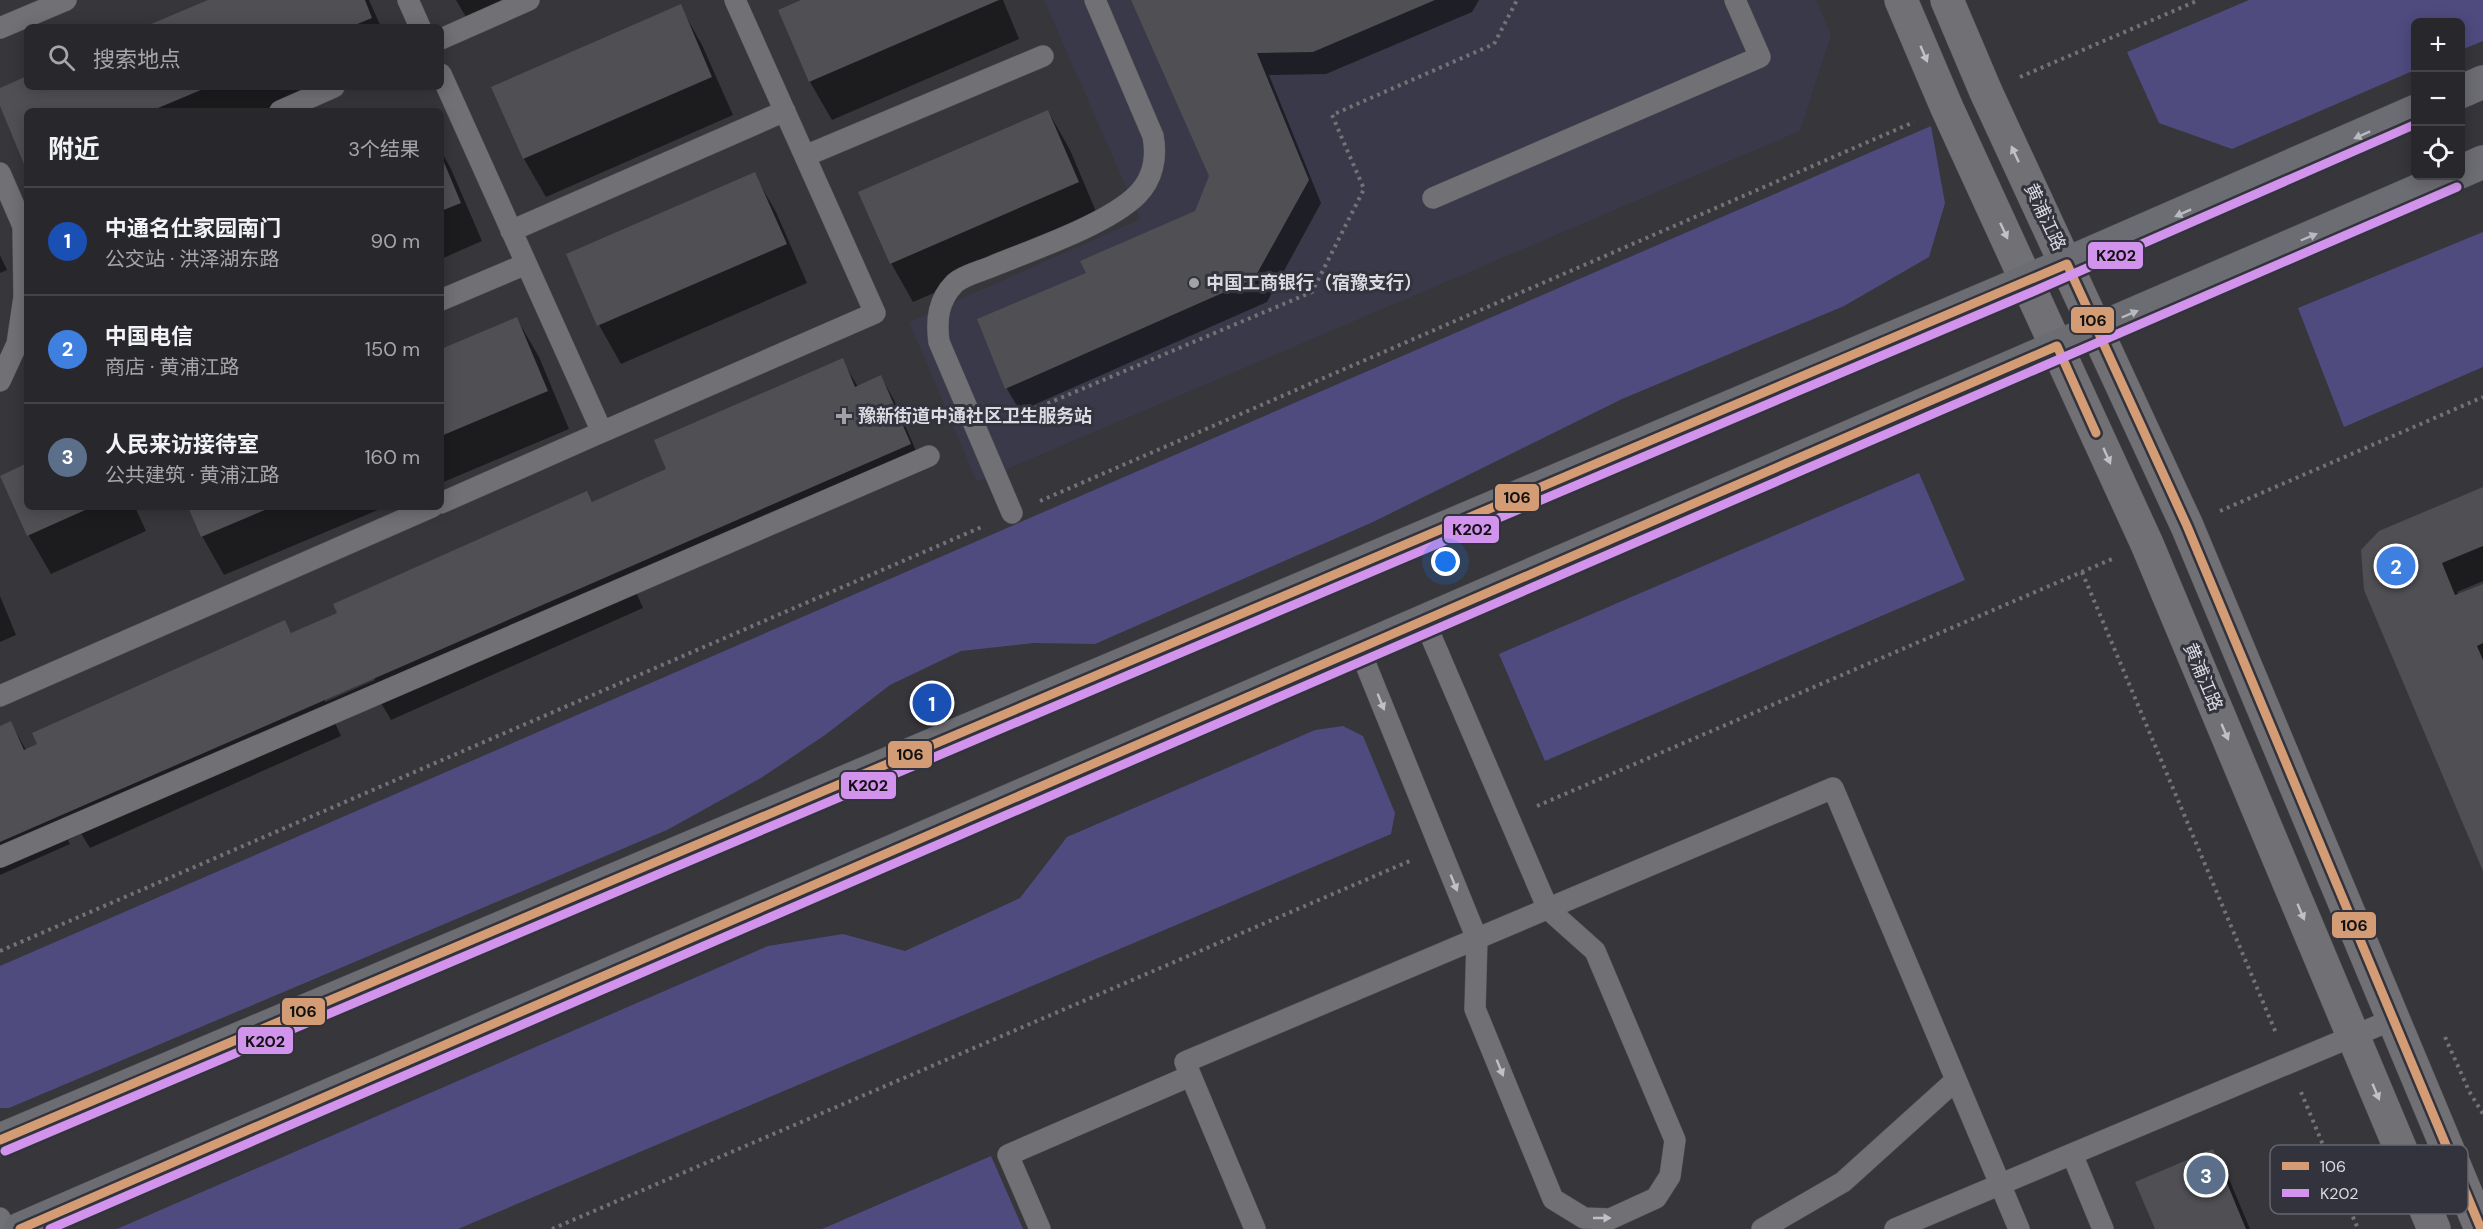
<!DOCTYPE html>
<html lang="zh">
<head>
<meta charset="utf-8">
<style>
  :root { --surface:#28282c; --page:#343438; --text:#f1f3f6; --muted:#a5a6a9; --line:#444448; --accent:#8abfa5 }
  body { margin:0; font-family:"DM Sans","Noto Sans SC",sans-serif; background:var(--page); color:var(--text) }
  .controls { position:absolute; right:18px; top:18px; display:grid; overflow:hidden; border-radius:9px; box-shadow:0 3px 15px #0003 }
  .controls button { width:54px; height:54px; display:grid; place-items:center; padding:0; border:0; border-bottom:2px solid var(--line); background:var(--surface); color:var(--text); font:30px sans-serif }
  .you { position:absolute; left:1446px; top:562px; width:21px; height:21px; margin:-15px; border:4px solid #fff; border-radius:50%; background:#1a73e8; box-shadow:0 0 0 9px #1a73e833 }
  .badge { display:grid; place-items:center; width:39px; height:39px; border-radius:50%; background:var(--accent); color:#fff; font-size:20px; font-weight:700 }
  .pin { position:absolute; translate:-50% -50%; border:3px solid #fff; box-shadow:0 2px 6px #0006 }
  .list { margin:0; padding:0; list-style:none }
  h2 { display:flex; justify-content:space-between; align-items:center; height:78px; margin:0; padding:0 24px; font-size:26px }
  h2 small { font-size:20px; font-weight:400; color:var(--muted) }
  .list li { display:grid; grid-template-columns:39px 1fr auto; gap:18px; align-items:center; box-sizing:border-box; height:108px; padding:0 24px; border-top:2px solid var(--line) }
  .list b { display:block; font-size:22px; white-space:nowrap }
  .list p { margin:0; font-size:20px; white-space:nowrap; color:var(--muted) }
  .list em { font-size:20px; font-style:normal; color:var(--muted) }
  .icon { flex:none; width:33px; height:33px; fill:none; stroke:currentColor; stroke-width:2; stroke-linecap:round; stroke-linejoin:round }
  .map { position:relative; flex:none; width:2483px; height:1229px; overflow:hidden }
  .search { position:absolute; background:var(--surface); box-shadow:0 3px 15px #0003; left:24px; top:24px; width:420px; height:66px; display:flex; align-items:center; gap:15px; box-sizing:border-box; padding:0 21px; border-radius:9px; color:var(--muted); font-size:22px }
  .panel { position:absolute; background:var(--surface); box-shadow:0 3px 15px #0003; left:24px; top:108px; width:420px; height:402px; border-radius:9px }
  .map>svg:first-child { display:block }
</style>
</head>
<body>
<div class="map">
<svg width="2483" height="1229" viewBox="0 0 2483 1229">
  <rect width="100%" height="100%" fill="#36363b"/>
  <!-- built -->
  <path fill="#393949" d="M1044 0H1816L1831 35 1800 131 977 482 909 322 1140 219Z"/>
  <!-- green -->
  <path fill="#4f4b7f" d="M2249 0H2483V41L2461 50 2460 22H2416L2415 70 2232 149 2159 123 2127 52Z
    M1931 126 1945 203 1929 257 1844 306 1622 399 1373 522 1095 644 1034 643 961 651 890 685 825 735 761 778 667 830 9 1108H0V966Z
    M2483 232V367L2344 427 2298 308Z
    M1919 473 1965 580 1545 761 1499 654Z
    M1343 726 1363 736 1395 813 1391 834 458 1229H117L768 946 843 934 905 951 1020 898 1067 837 1315 730Z
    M991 1156 1023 1229H822Z"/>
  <!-- shadow -->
  <path fill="#0007" fill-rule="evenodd" d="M211 0H369L381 27H147Z
    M456 0H506L466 17Z
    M805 0H1003L1019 39 832 120 810 82 780 11Z
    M1132 0H1479L1472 12 1326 74 1269 75 1321 203 1267 302 1020 411 1007 389 979 320 1088 274 1196 212 1210 176Z
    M680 6 702 45 733 115 546 197 524 159 493 88Z
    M27 78V87H320L263 111H27V166L0 102V89Z
    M1048 111 1070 150 1100 221 913 302 891 263 860 193Z
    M441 151 451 169 482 241 441 259Z
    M754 174 776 212 807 283 621 364 599 325 568 255Z
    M0 255 7 270 0 273Z
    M517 319 539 357 569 429 441 483V350Z
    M842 360 858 387 881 377 894 400 923 467 636 592 643 608 391 720 381 703 335 723 341 736 90 848 77 827 75 828 79 835 68 840 70 844 0 875V727L11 723 26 750 285 622 292 634 339 614 587 493 593 503 668 470ZM374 677 375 680 325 702V698Z
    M27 465V507H135L146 531 51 574 29 536 2 477Z
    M2483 488V581L2457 592 2459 595 2483 586V867L2366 590Z
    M190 507H385L224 575 202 536Z
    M0 596 16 635 0 642Z
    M2212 1151 2229 1179 2250 1229H2157Z"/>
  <!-- building -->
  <path fill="#4f4f54" d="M208 0H365L372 18 350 27H144Z
    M801 0H999L809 82 778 10Z
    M1131 0H1435L1313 52 1257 53 1309 180 1254 279 1005 389 977 319 1086 273 1080 261 1195 211 1209 176Z
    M681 4 712 77 523 159 491 87Z
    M27 76V87H208L151 111H27V163L24 164 0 106V88Z
    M1048 110 1079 182 890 264 858 192Z
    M441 155 461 203 441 211Z
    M755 172 787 244 597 326 566 254Z
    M517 317 548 391 441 436V349Z
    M843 358 855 387 881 375 911 444 0 842V726L11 721 24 750 37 744 32 733 285 620 291 633 337 613 333 604 587 491 592 502 666 469 654 440Z
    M27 463V507H92L27 536 0 476Z
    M2483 487V546L2442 563 2455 595 2483 584V643L2477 646 2483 660V871L2364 590 2361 550 2379 531Z
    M188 507H272L201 537Z
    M2213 1149 2246 1229H2155L2135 1182Z"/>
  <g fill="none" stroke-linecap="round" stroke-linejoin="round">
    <defs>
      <path id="service" d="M408 0 420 27
        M0 28 66 0
        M441 39 529 0
        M441 74 602 432 441 503
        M280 111 334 87
        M805 156 1043 56
        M0 173 23 226 24 297 17 344 0 381
        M1433 198 1760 57 1735 0
        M511 231 785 111
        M441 300 526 264
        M602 432 875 313 735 0
        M1012 513 939 342C936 320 938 300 955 283 964 275 982 271 993 266 1032 250 1108 224 1137 195 1153 179 1157 157 1153 136L1095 0
        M1359 648 1477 939 1475 1009 1553 1199 1584 1218 1610 1219 1656 1198 1670 1176 1675 1140 1595 951 1548 909 1424 620
        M0 696 432 507
        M0 857 929 456
        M2072 1154 2394 1019
        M0 1218 5 1229
        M1040 1229 1008 1155 1190 1076
        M1255 1229 1185 1062 1833 788 2019 1229
        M1762 1229 1843 1182 1956 1080
        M1895 1229 2072 1154 2103 1229"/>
      <path id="tertiary" d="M1901 0 1947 108 2147 544 2434 1229
        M1947 0 1986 92 2187 526 2481 1229"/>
      <path id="primary" d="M2460 92 2483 82
        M2460 172 2483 162
        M0 1140 2027 281 2416 111
        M20 1229 2452 176"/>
    </defs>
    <!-- service casing -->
    <use href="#service" stroke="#535358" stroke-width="22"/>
    <!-- tertiary casing -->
    <use href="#tertiary" stroke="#535358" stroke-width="34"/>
    <!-- primary casing -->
    <use href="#primary" stroke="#535358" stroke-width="34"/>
    <!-- path -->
    <path stroke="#727277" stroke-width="4" stroke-dasharray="3 4.5" stroke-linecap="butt" d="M2020 77 2199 0
      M1006 421 1312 292 1364 189 1332 115 1494 44 1517 0
      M1040 501 1914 122
      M2220 511 2483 397
      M2082 572 2276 1033
      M1537 806 2112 559
      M0 951 984 526
      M2445 1037 2469 1091 2483 1114
      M2301 1092 2358 1229
      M552 1229 1412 860"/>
    <!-- service -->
    <use href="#service" stroke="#717175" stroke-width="21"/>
    <!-- tertiary -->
    <use href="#tertiary" stroke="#717175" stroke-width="33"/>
    <!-- primary -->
    <use href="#primary" stroke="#6c6c73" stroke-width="33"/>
    <defs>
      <path id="bus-1" d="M0 1140 2067 264 2187 526 2481 1229
        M20 1229 2057 346 2096 433"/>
      <path id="bus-2" d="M5 1151 2032 292 2416 124
        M50 1229 2457 187"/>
    </defs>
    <!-- bus-1 casing -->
    <use href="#bus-1" stroke="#33333e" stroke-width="14"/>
    <!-- bus-2 casing -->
    <use href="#bus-2" stroke="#33333e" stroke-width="14"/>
    <!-- bus-1 -->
    <use href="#bus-1" stroke="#d39c74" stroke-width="9"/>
    <!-- bus-2 -->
    <use href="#bus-2" stroke="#d193ec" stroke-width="9"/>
  </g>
  <!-- one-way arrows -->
  <defs><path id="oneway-solid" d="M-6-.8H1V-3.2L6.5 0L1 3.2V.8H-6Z" transform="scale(1.5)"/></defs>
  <g fill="#c0c0c7">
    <use href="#oneway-solid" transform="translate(1924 54) rotate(67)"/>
    <use href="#oneway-solid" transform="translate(2015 154) rotate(-115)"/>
    <use href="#oneway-solid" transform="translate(2004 231) rotate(65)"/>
    <use href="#oneway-solid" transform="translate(2107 456) rotate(66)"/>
    <use href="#oneway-solid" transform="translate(1381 702) rotate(68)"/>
    <use href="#oneway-solid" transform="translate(2225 732) rotate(67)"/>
    <use href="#oneway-solid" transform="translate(1454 883) rotate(68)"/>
    <use href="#oneway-solid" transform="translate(2301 912) rotate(67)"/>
    <use href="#oneway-solid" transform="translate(1500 1068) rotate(68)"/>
    <use href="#oneway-solid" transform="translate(2376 1092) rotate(67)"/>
    <use href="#oneway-solid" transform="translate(1602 1218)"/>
  </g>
  <g fill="#b9b9c1">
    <use href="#oneway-solid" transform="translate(2362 135) rotate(156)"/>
    <use href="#oneway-solid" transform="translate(2183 213) rotate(156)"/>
    <use href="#oneway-solid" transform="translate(2309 237) rotate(-23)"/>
    <use href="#oneway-solid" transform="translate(2130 314) rotate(-23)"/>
  </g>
  <!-- markers -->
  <g fill="#a1a1a8" stroke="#33333e" stroke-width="2">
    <circle cx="1194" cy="283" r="6"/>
    <path d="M841 407h6v6h6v6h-6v6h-6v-6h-6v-6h6z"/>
  </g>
  <g text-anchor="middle" stroke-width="6" stroke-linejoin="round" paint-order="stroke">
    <!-- street labels -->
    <g font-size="18" fill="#dadae2" stroke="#33333e">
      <text transform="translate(2045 217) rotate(65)" y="6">黄浦江路</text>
      <text transform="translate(2203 677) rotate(67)" y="6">黄浦江路</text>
    </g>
    <!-- poi labels -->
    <g font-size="18" font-weight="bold" fill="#dadae2" stroke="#33333e" text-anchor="start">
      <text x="1206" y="289">中国工商银行（宿豫支行）</text>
      <text x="858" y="422">豫新街道中通社区卫生服务站</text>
    </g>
  </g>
  <!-- legend -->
  <rect x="2270" y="1145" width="198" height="69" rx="9" fill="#33333e" stroke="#65656f" stroke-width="1.5"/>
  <rect x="2282" y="1162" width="27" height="8" fill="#d39c74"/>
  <rect x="2282" y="1189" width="27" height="8" fill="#d193ec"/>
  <g font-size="16" fill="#dadae2">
    <text x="2320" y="1172">106</text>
    <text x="2320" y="1199">K202</text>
  </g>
  <g stroke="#33333e" stroke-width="2">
    <rect x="2087" y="241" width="57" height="29" rx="6" fill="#d193ec"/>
    <rect x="2070" y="306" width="45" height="28" rx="6" fill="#d39c74"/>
    <rect x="1494" y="483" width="46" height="29" rx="6" fill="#d39c74"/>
    <rect x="1443" y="515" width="57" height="29" rx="6" fill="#d193ec"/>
    <rect x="887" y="740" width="46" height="29" rx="6" fill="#d39c74"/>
    <rect x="840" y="771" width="57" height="29" rx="6" fill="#d193ec"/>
    <rect x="2331" y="911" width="46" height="28" rx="6" fill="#d39c74"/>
    <rect x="281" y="997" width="45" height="29" rx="6" fill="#d39c74"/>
    <rect x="237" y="1026" width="57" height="29" rx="6" fill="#d193ec"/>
  </g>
  <g font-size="16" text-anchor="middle" font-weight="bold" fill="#111">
    <text x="2116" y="261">K202</text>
    <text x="2093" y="326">106</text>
    <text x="1517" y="503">106</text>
    <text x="1472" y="535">K202</text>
    <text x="910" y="760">106</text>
    <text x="868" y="791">K202</text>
    <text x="2354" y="931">106</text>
    <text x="303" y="1017">106</text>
    <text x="265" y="1047">K202</text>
  </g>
</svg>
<div class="controls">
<button>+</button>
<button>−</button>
<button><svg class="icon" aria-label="locate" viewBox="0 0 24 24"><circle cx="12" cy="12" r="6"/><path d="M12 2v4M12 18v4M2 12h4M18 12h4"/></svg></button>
</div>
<div class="you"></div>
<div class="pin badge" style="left:932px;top:703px;background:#1a4fb4">1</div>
<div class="pin badge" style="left:2396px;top:566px;background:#3f7fe0">2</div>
<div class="pin badge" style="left:2206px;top:1175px;background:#5c6f8a">3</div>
<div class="search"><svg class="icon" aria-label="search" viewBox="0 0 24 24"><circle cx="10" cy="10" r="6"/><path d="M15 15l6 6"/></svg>搜索地点</div>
<section class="panel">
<h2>附近<small>3个结果</small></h2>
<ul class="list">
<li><span class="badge" style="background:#1a4fb4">1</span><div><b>中通名仕家园南门</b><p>公交站 · 洪泽湖东路</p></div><em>90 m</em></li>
<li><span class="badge" style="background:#3f7fe0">2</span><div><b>中国电信</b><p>商店 · 黄浦江路</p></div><em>150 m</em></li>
<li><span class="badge" style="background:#5c6f8a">3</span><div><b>人民来访接待室</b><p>公共建筑 · 黄浦江路</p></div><em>160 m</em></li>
</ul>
</section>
</div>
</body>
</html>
